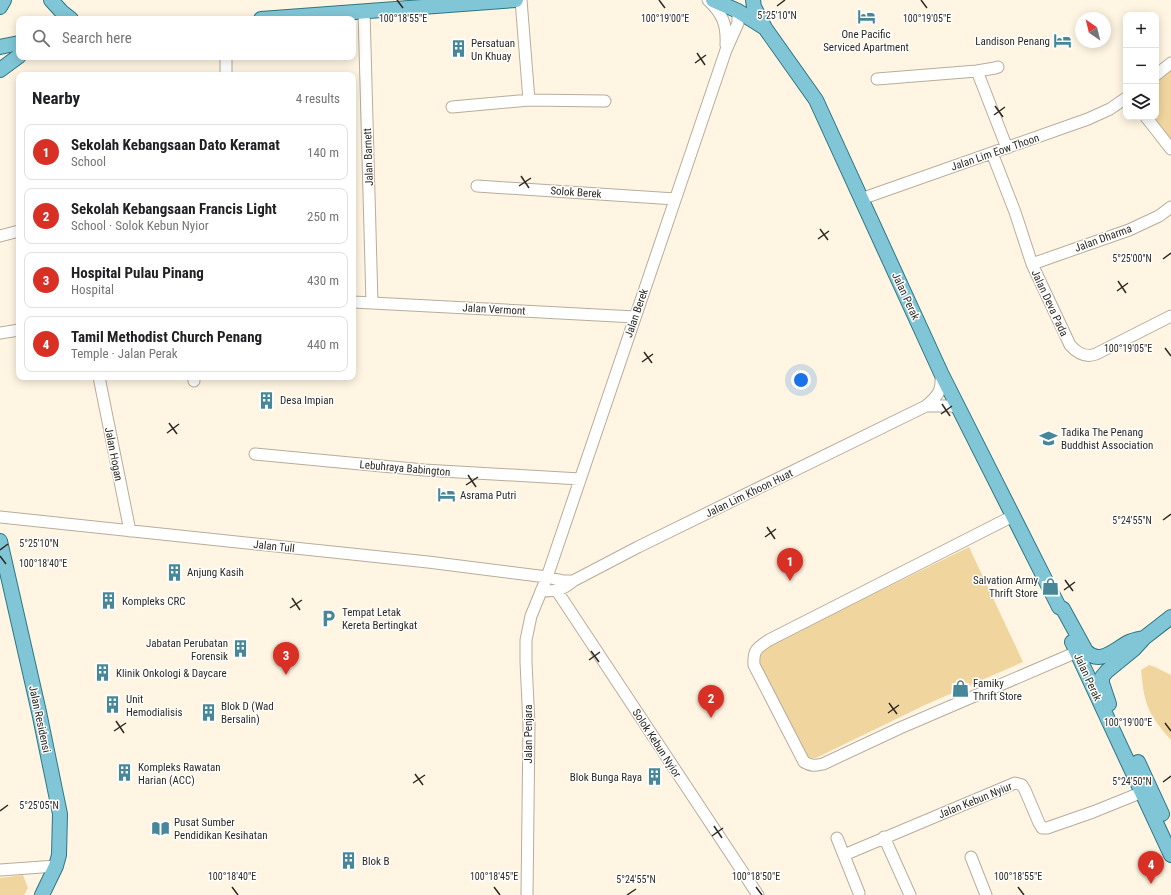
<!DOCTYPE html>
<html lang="en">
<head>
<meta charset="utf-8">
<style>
  :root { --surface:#fff; --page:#f2f2f2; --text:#202124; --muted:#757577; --line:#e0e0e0; --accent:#d93025 }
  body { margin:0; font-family:"Roboto Condensed",sans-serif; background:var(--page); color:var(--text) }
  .controls { position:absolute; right:12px; top:12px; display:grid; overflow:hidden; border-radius:8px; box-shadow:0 2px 10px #0003 }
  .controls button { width:36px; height:36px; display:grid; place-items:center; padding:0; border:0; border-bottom:1px solid var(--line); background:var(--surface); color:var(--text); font:20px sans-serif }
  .compass { position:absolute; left:1075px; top:12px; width:36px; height:36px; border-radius:50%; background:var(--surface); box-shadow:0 2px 10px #0003; rotate:325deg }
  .you { position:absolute; left:801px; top:380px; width:14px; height:14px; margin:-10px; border:3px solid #fff; border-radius:50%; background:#1a73e8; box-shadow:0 0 0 6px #1a73e833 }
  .badge { display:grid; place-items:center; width:26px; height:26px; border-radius:50%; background:var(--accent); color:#fff; font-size:13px; font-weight:700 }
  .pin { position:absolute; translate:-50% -33px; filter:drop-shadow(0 1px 2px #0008) }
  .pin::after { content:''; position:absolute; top:21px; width:14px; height:12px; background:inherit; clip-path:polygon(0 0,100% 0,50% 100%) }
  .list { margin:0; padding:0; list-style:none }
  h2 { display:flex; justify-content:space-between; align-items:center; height:52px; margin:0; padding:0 16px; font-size:17px }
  h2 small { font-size:13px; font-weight:400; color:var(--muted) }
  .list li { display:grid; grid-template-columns:26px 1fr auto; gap:12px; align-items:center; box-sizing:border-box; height:56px; margin:0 8px 8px; padding:0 8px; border:1px solid var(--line); border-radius:8px }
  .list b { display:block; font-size:15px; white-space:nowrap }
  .list p { margin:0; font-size:13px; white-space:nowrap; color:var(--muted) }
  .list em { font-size:13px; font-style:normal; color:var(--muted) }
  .icon { flex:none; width:22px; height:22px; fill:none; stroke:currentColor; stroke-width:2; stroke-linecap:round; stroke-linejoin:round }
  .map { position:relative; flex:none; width:1171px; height:895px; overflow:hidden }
  .search { position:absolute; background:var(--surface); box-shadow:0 2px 10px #0003; left:16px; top:16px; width:340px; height:44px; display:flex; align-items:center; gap:10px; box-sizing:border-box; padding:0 14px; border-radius:8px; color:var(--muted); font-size:15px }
  .panel { position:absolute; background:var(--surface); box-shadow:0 2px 10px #0003; left:16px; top:72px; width:340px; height:308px; border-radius:8px }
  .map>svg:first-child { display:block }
</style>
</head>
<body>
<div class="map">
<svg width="1171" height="895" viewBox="0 0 1171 895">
  <rect width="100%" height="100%" fill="#fff5e2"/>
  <!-- green -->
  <path fill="#f0d59f" d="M1171 69V142L1153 117H1156V81Z
    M969 547 1023 662 925 705 816 758H811L806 756 759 665C759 656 761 653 768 646Z
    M1149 665 1155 667 1171 675V740C1148 714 1144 704 1141 670Z
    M23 875 28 888 24 895H0V878Z"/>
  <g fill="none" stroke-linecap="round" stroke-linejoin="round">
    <defs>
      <path id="minor" d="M521 0 529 100
        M708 0C723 14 727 25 726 45
        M364 11 372 303
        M226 57V75
        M977 71 1007 148
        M1156 75 1171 63
        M877 79 977 71 995 68 998 67
        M452 107 529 100 605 101
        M1146 117 1171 149
        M992 153 1015 212 1032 264 1070 345C1077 353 1085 358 1096 354L1171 316
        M477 186 675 199
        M861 199 1088 119 1110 109 1126 98
        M0 236 19 231
        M1032 264 1129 230 1159 216 1171 207
        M353 302 635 317
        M0 333 19 330
        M99 377 130 531
        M193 377 194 381
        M926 406H951L959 408
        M255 454 424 470 580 479
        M1013 516 769 640C757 648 753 650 754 665L804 762C811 766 815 766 823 764L900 728 1077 652
        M0 517 428 562 547 577 563 581H573
        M541 591C556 591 561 591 573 581L638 547 926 406C939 395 942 391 941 373
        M557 591 758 895
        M884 837 910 895
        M837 838 859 893
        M844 855 1015 783 1022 785 1025 790 1039 823 1042 828H1047L1093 812 1150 789
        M971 857 986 895
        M0 870 56 866
        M527 895 529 725 526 662V640L531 616 547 577 726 50 738 23V11"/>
      <path id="major" d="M51 0 62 12 71 19
        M713 0 738 11 765 28 816 100 941 373 1059 607 1063 609 1086 651C1100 666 1115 649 1129 642 1133 640 1139 639 1144 638
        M753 0 754 7 765 28
        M0 7 4 0
        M261 19 516 0
        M0 47 19 43
        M0 70 19 56
        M0 541 39 712 60 814 59 855 56 866 42 895
        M1072 642 1171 855
        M1109 704 1102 683V677L1107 671 1134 649 1144 638 1171 617
        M1138 762 1162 814"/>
    </defs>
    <!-- minor casing -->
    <use href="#minor" stroke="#b6ad9b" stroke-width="13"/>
    <!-- major casing -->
    <use href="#major" stroke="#2c7785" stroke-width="16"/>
    <!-- minor -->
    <use href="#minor" stroke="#fff" stroke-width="11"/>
    <!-- major -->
    <use href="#major" stroke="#80c6d6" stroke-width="14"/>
  </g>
  <!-- ticks -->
  <path fill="none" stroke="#2d2a23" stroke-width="1.5" d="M397 0 403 8M659 0 665 8M921 0 927 8M777 6 785 0M697 53 705 65M695 63 706 55M995 106 1003 117M994 115 1005 107M521 176 529 188M519 186 531 178M820 229 828 240M818 239 829 231M1163 259 1171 253M1118 281 1126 293M1117 291 1128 283M1165 348 1171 356M644 352 652 363M642 362 653 354M942 404 950 416M941 414 952 406M169 423 177 434M167 433 179 424M468 475 476 487M466 485 478 477M1163 520 1171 514M767 527 775 539M765 537 776 529M0 550 8 544M0 556 6 564M1065 580 1073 591M1064 590 1075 582M292 598 300 610M290 608 302 600M591 651 599 662M589 660 600 652M889 703 897 714M888 713 899 705M116 721 124 733M1165 723 1171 731M114 731 126 723M415 774 423 785M1163 782 1171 776M413 783 425 775M0 811 8 805M714 826 722 838M712 836 723 828M232 887 238 895M494 887 500 895M756 887 762 895M1018 887 1024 895M627 895 636 889"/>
  <!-- icons -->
  <defs>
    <symbol id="hotel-bare" viewBox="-9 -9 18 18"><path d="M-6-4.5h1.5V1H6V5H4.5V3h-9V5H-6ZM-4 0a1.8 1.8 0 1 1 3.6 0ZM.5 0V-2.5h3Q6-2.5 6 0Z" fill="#468899" stroke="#fff" stroke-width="2.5" paint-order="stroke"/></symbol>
    <symbol id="building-bare" viewBox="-9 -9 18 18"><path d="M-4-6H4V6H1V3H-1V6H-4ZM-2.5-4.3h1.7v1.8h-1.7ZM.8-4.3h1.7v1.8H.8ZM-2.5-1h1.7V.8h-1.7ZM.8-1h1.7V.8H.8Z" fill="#468899" stroke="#fff" stroke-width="2.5" paint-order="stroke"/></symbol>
    <symbol id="school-bare" viewBox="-9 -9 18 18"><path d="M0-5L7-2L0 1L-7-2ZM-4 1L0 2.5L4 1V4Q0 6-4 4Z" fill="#468899" stroke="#fff" stroke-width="2.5" paint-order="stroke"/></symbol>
    <symbol id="shop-bare" viewBox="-9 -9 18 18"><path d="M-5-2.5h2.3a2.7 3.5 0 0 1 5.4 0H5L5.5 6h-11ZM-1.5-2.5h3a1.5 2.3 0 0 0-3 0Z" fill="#468899" stroke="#fff" stroke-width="2.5" paint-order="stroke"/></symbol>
    <symbol id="parking-bare" viewBox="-9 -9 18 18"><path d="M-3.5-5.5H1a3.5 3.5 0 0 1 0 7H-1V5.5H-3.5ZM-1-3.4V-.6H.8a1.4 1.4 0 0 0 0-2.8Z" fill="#468899" stroke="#fff" stroke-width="2.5" paint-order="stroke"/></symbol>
    <symbol id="library-bare" viewBox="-9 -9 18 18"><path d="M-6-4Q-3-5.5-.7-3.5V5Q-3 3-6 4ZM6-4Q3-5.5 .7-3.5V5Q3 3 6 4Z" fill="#468899" stroke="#fff" stroke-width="2.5" paint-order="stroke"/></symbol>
  </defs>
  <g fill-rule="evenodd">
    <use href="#hotel-bare" x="854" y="4" width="25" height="25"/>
    <use href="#hotel-bare" x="1050" y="28" width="25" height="25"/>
    <use href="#building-bare" x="446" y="36" width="25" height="25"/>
    <use href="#building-bare" x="254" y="388" width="25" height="25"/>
    <use href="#school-bare" x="1036" y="426" width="25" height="25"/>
    <use href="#hotel-bare" x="434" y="482" width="25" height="25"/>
    <use href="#building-bare" x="162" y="560" width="25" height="25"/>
    <use href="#shop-bare" x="1038" y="574" width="25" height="25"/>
    <use href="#building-bare" x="96" y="588" width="25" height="25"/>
    <use href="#parking-bare" x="316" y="606" width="25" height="25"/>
    <use href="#building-bare" x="228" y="636" width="25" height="25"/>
    <use href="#building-bare" x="90" y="660" width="25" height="25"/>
    <use href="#shop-bare" x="948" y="676" width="25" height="25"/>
    <use href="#building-bare" x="100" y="692" width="25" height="25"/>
    <use href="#building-bare" x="196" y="700" width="25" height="25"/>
    <use href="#building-bare" x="112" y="760" width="25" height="25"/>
    <use href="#building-bare" x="642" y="764" width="25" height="25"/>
    <use href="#library-bare" x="148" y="816" width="25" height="25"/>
    <use href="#building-bare" x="336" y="848" width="25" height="25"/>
  </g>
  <g text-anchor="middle" stroke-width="3" stroke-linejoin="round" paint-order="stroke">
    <!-- poi labels -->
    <g font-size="11" fill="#2d2a23" stroke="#fff" text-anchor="start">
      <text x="866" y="38" text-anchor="middle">One Pacific<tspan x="866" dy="13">Serviced Apartment</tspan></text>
      <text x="1050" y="45" text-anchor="end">Landison Penang</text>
      <text x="471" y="47">Persatuan<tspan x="471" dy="13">Un Khuay</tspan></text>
      <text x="280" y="404">Desa Impian</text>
      <text x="1061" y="436">Tadika The Penang<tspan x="1061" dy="13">Buddhist Association</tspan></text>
      <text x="460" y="499">Asrama Putri</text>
      <text x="187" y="576">Anjung Kasih</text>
      <text x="1038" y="584" text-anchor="end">Salvation Army<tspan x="1038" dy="13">Thrift Store</tspan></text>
      <text x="122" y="605">Kompleks CRC</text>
      <text x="342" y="616">Tempat Letak<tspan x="342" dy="13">Kereta Bertingkat</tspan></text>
      <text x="228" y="647" text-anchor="end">Jabatan Perubatan<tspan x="228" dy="13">Forensik</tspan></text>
      <text x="116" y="677">Klinik Onkologi &amp; Daycare</text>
      <text x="973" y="687">Famiky<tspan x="973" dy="13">Thrift Store</tspan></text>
      <text x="126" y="703">Unit<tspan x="126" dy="13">Hemodialisis</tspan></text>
      <text x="221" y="710">Blok D (Wad<tspan x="221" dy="13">Bersalin)</tspan></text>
      <text x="138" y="771">Kompleks Rawatan<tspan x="138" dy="13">Harian (ACC)</tspan></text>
      <text x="642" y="781" text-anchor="end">Blok Bunga Raya</text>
      <text x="174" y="826">Pusat Sumber<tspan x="174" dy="13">Pendidikan Kesihatan</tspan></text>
      <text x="362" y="865">Blok B</text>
    </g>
    <!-- street labels -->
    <g font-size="11" fill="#2d2a23" stroke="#fff">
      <text transform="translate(995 152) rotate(-19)" y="4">Jalan Lim Eow Thoon</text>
      <text transform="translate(368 157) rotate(-92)" y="4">Jalan Barnett</text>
      <text transform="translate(576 192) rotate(4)" y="4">Solok Berek</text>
      <text transform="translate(1103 238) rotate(-20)" y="4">Jalan Dharma</text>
      <text transform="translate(906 296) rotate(65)" y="4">Jalan Perak</text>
      <text transform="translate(1050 303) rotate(65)" y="4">Jalan Deva Pada</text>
      <text transform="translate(494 309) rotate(3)" y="4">Jalan Vermont</text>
      <text transform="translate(636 313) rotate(-71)" y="4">Jalan Berek</text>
      <text transform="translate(114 454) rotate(79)" y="4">Jalan Hogan</text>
      <text transform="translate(405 468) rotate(5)" y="4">Lebuhraya Babington</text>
      <text transform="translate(749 493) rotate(-26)" y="4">Jalan Lim Khoon Huat</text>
      <text transform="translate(274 546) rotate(6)" y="4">Jalan Tull</text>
      <text transform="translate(1088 677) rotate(65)" y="4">Jalan Perak</text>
      <text transform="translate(40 719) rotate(78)" y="4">Jalan Residensi</text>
      <text transform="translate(528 734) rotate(-90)" y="4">Jalan Penjara</text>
      <text transform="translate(657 743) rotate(57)" y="4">Solok Kebun Nyior</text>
      <text transform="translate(975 800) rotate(-22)" y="4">Jalan Kebun Nyiur</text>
    </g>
  </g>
  <g font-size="10" text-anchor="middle" fill="#2d2a23" stroke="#fff" stroke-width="3" stroke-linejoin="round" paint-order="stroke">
    <text x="777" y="19">5°25'10"N</text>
    <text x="403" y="22">100°18'55"E</text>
    <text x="927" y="22">100°19'05"E</text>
    <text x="665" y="22">100°19'00"E</text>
    <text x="1132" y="262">5°25'00"N</text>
    <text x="1128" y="352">100°19'05"E</text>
    <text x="1132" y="524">5°24'55"N</text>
    <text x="39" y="547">5°25'10"N</text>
    <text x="43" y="567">100°18'40"E</text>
    <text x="1128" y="726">100°19'00"E</text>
    <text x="1132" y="785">5°24'50"N</text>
    <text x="39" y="809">5°25'05"N</text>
    <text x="232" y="880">100°18'40"E</text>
    <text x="494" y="880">100°18'45"E</text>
    <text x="756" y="880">100°18'50"E</text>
    <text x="1018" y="880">100°18'55"E</text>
    <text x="636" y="883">5°24'55"N</text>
  </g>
</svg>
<div class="controls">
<button>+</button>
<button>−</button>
<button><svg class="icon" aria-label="layers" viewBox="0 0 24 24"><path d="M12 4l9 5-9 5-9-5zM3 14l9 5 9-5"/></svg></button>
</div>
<svg class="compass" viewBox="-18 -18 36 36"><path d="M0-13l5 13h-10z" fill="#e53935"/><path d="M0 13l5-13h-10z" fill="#757577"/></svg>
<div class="you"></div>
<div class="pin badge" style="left:790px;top:581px">1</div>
<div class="pin badge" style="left:711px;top:718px">2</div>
<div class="pin badge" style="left:286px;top:675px">3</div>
<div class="pin badge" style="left:1151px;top:884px">4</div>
<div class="search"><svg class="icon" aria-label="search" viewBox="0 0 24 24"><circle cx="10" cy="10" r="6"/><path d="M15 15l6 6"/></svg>Search here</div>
<section class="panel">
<h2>Nearby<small>4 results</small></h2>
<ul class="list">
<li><span class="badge">1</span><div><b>Sekolah Kebangsaan Dato Keramat</b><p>School</p></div><em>140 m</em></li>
<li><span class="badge">2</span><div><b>Sekolah Kebangsaan Francis Light</b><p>School · Solok Kebun Nyior</p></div><em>250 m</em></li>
<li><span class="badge">3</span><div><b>Hospital Pulau Pinang</b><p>Hospital</p></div><em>430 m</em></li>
<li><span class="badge">4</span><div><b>Tamil Methodist Church Penang</b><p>Temple · Jalan Perak</p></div><em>440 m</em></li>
</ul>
</section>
</div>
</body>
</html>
